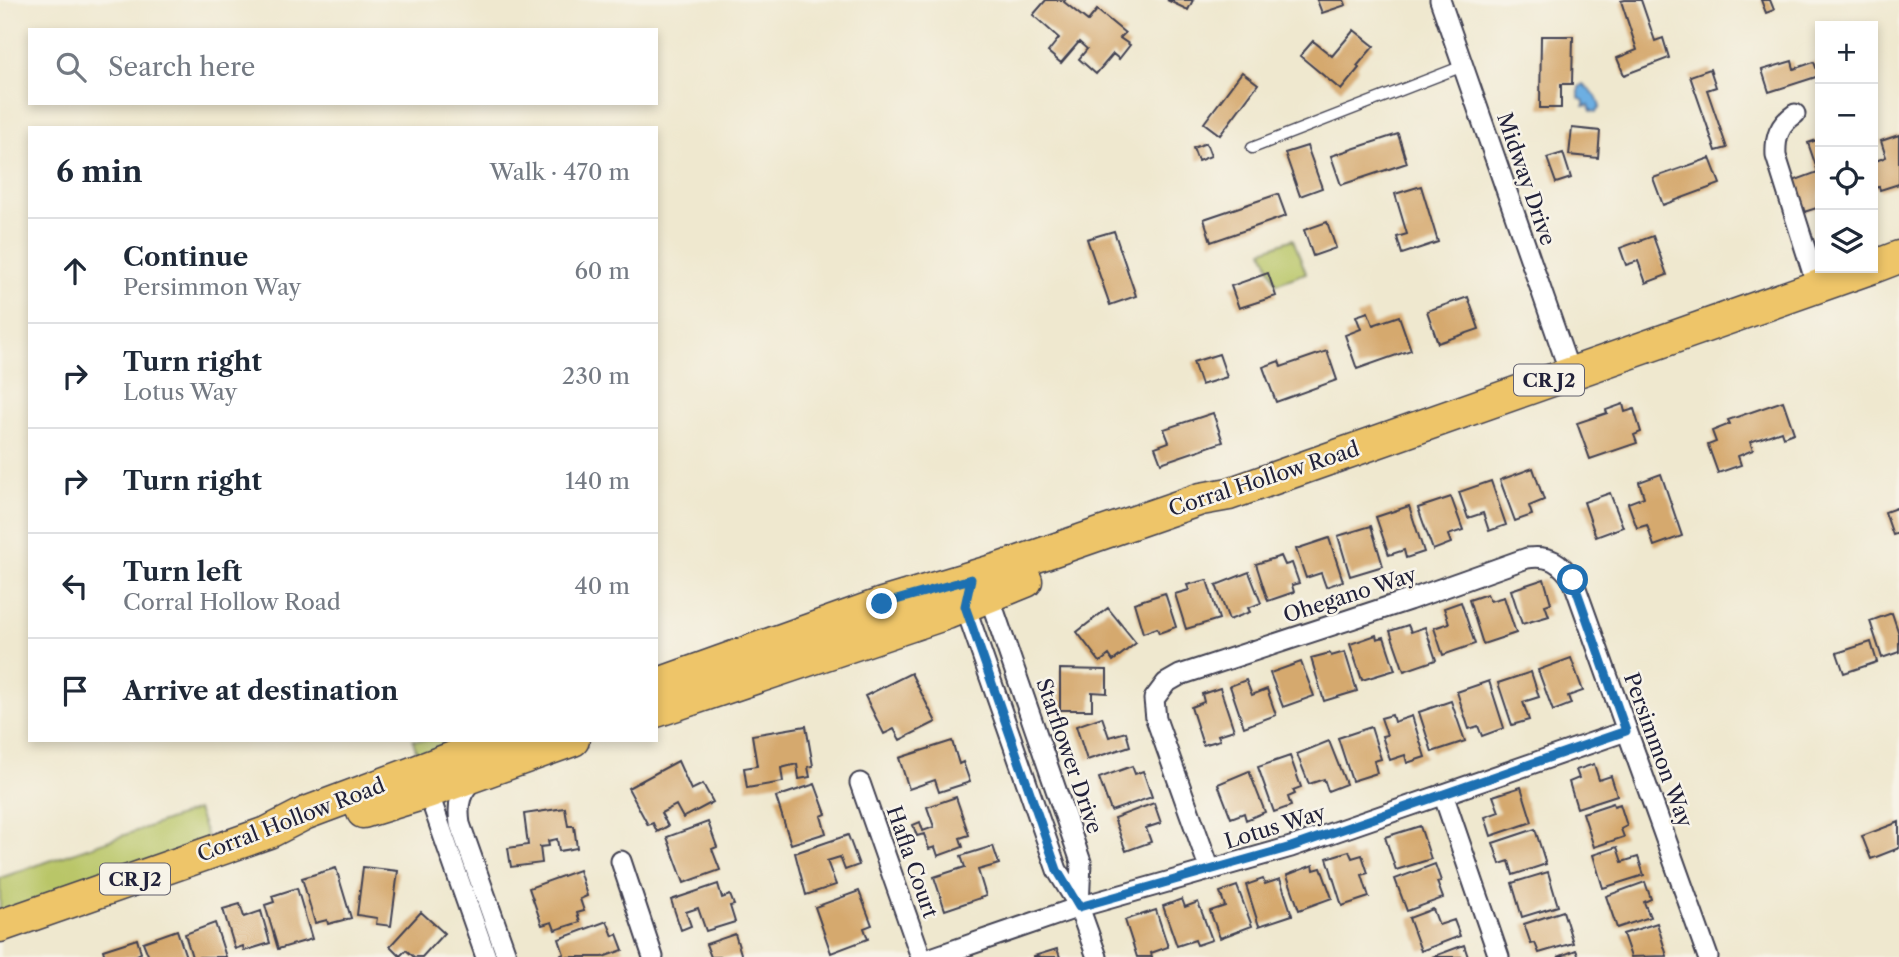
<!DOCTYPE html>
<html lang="en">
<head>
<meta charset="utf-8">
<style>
  :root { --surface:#fff; --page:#f6f6f7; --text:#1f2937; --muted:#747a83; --line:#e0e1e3 }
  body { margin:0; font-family:"Libre Caslon Text",serif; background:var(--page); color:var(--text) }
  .controls { position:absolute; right:21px; top:21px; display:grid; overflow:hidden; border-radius:0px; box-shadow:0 4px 10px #0003 }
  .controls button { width:63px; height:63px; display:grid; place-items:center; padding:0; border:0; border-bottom:2px solid var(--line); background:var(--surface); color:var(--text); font:35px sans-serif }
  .stop { position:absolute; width:21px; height:21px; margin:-16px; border:5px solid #1f6fb2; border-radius:50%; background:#fff }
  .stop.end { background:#1f6fb2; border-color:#fff; box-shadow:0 2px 7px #0008 }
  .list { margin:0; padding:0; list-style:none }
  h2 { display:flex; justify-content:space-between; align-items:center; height:91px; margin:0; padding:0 28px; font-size:30px }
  h2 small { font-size:23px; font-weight:400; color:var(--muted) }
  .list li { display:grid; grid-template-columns:46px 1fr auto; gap:21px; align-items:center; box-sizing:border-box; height:105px; padding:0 28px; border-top:2px solid var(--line) }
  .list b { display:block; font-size:26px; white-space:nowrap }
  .list p { margin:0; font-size:23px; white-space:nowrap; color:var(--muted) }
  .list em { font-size:23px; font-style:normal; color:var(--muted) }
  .icon { flex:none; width:38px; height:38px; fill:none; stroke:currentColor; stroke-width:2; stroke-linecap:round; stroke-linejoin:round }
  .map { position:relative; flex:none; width:1899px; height:957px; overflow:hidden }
  .search { position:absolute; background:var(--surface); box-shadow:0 4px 10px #0003; left:28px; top:28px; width:630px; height:77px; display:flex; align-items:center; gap:18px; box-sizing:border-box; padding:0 24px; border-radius:0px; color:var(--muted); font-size:26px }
  .panel { position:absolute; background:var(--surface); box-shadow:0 4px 10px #0003; left:28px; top:126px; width:630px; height:616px; border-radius:0px }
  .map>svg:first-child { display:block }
</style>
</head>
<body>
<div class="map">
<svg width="1899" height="957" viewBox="0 0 1899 957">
  <rect width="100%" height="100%" fill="#f7f3e8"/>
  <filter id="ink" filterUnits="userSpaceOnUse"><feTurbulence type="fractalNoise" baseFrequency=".0143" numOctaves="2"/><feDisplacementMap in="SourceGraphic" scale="14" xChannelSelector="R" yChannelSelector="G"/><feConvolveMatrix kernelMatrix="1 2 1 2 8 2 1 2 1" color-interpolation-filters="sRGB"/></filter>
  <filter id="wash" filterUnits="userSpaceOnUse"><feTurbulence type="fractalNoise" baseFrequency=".00686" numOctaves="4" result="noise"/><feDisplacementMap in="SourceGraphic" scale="28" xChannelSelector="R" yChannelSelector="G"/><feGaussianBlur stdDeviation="1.57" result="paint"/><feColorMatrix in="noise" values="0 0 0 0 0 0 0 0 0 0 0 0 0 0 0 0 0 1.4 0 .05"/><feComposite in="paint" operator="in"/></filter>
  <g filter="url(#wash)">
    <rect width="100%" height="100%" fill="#efe8cf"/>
    <!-- green -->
    <path fill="#b9c668" stroke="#6e7452" stroke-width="2" d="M1293 239 1306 273 1276 284 1263 250Z
      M413 740H482L420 764Z
      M197 810 209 842 0 916V878Z"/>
    <!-- water -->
    <path fill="#6dafe2" stroke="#48688e" stroke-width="2" d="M1583 84 1596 96 1600 107 1596 112 1591 111 1589 105 1584 106V101L1579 98V87Z"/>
    <g id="blocks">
      <!-- building -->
      <path fill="#d5a96e" d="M1046 0H1065L1064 2 1088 21 1097 10 1125 33 1120 38 1130 45 1119 59 1113 54 1096 74 1079 59 1087 49 1079 42 1061 63 1048 52 1059 38 1033 15Z
        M1167 0H1193L1188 10Z
        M1317 0H1344L1346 5 1322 13Z
        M1625 0H1641L1655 41 1663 38 1669 58 1624 75 1617 58 1637 50 1621 1Z
        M1761 0H1770L1774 10 1766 13Z
        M1354 30 1374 46 1357 66 1359 68 1341 90 1300 56 1313 41 1332 56Z
        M1541 36H1573L1572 84H1561V108H1540Z
        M1792 61 1794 69 1814 62 1819 76 1769 92 1762 70Z
        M1710 69 1716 87 1707 90 1727 148 1716 151 1690 76Z
        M1242 72 1258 84 1220 135 1204 123Z
        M1572 128 1600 131 1598 158 1569 155Z
        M1398 134 1407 163 1341 185 1331 156Z
        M1899 135V184L1880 190 1879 187 1873 188V154L1876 161 1886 157 1881 141Z
        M1820 139V207L1804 212 1793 181 1818 172 1808 143Z
        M1206 143 1211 156 1198 161 1193 148Z
        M1307 146 1322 188 1300 196 1285 153Z
        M1563 153 1571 178 1556 183 1547 158Z
        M1710 158 1720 184 1663 205 1653 178Z
        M1421 186 1438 242 1402 254 1397 237 1407 234 1395 194Z
        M1278 194 1286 216 1211 242 1204 219Z
        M1327 222 1336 248 1313 256 1304 230Z
        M1114 231 1136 296 1110 305 1087 239Z
        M1653 236 1667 275 1646 283 1638 261 1626 265 1620 248Z
        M1268 273 1276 296 1239 308 1231 286Z
        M1468 297 1479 329 1438 343 1427 311Z
        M1368 312 1373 325 1399 316 1411 350 1357 369 1345 335 1361 329 1356 316Z
        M1327 351 1337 380 1276 402 1263 367 1279 361 1281 367Z
        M1219 354 1227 377 1201 385 1193 362Z
        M1783 401 1794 433 1783 437 1781 431 1750 442 1753 450 1738 456 1741 465 1718 473 1708 445 1716 442 1712 431 1730 424 1728 420Z
        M1623 404 1625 412 1634 409 1641 432 1634 435 1637 443 1590 459 1577 423 1607 413 1606 410Z
        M1213 413 1223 442 1161 463 1155 447 1169 442 1164 429Z
        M1533 468 1544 500 1529 506 1532 515 1515 521 1500 480Z
        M1661 474 1682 536 1654 546 1647 525 1637 528 1628 503 1644 497 1639 482Z
        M1491 481 1506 525 1489 531 1483 513 1468 518 1459 492Z
        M1610 493 1623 527 1596 537 1584 502Z
        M1451 497 1463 530 1448 535 1451 543 1433 550 1418 508Z
        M1409 506 1424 552 1406 558 1404 550 1389 555 1376 517Z
        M1899 507V533L1893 535 1885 512Z
        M1371 526 1383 566 1350 576 1338 536Z
        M1329 538 1343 581 1326 587 1321 573 1306 578 1296 549Z
        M1281 556 1285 565 1292 563 1299 583 1292 585 1294 592 1268 601 1256 564Z
        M1249 572 1261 603 1248 608 1250 612 1229 620 1216 585Z
        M1544 579 1551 603 1545 605 1549 616 1522 624 1511 590Z
        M1207 580 1219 619 1186 629 1175 594 1189 590 1187 585Z
        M1165 593 1176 627 1159 633 1157 628 1143 633 1134 603Z
        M1487 594 1490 601 1504 597 1516 633 1483 644 1469 600Z
        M1461 602 1475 644 1443 655 1434 628 1449 623 1444 608Z
        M1108 608 1136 643 1113 661 1109 655 1100 662 1077 632Z
        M1892 613 1899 634V652L1882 658 1870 621Z
        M1408 625 1411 632 1425 627 1436 660 1404 671 1390 631Z
        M1376 635 1377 639 1384 637 1395 670 1362 680 1350 644Z
        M1871 642 1877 662 1844 673 1837 653Z
        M1345 652 1357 691 1324 701 1311 658 1330 653 1331 656Z
        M1571 658 1583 691 1568 696 1571 704 1553 711 1538 670Z
        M1301 662 1314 696 1283 707 1270 673Z
        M1060 669 1107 670V693L1092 692V710H1060Z
        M1531 672 1539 697 1523 702 1529 720 1512 725 1498 683Z
        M911 673 936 722 900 740 894 729 884 734 865 696Z
        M1246 680 1252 695 1267 689 1276 715 1244 727 1230 686Z
        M1489 681 1504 728 1482 736 1478 726 1469 729 1457 692Z
        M1220 688 1234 730 1218 735 1220 740 1203 745 1191 707 1204 702 1202 694Z
        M1451 701 1465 741 1432 752 1419 712Z
        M1392 715 1394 722 1412 716 1425 757 1407 763 1405 755 1390 760 1382 736 1387 735 1381 718Z
        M1102 717 1109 737 1126 732 1130 746 1087 760 1076 726Z
        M806 726 813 766 808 767 810 777 799 779 797 764 781 768 783 782 747 788 744 768 757 766 752 735Z
        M1371 727 1381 759 1374 761 1377 773 1352 781 1338 738Z
        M952 741 959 764 963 762 970 782 939 792 935 780 909 789 899 758Z
        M1329 741 1346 784 1328 791 1324 779 1309 784 1297 754Z
        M1290 756 1301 787 1293 790 1295 794 1288 797 1291 806 1274 812 1258 767Z
        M678 761 691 790 703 784 713 802 683 818 676 805 661 813 668 826 657 832 653 823 648 825 628 788Z
        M1594 764 1599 780 1611 776 1617 795 1577 808 1569 782 1579 778 1576 770Z
        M1132 766 1135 774 1143 771 1152 797 1111 811 1099 778Z
        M1249 771 1265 812 1246 820 1244 813 1231 818 1218 784Z
        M815 784 826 814 821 816 826 833 791 844 776 797Z
        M1521 787 1532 822 1491 836 1485 817 1499 812 1493 796Z
        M956 797 969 835 960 838 963 847 938 856 935 847 929 849 924 834 917 836 913 825 920 822 923 831 934 827 927 807Z
        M1154 803 1161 823 1146 828 1151 842 1126 851 1114 818Z
        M1613 803 1614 806 1620 804 1627 826 1621 829 1624 837 1594 847 1583 813Z
        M565 808 568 826H574L577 848 559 851 557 839 548 841 549 846 540 847 542 863 511 867 508 848 528 845 524 814Z
        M708 822 717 847 712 849 720 870 684 883 667 837Z
        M1899 822V848L1871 859 1862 836Z
        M1420 826 1431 859 1396 870 1385 837Z
        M1535 829 1546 864 1513 875 1509 861 1500 864 1493 843Z
        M848 835 859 865 845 870 840 857 827 861 836 885 806 895 795 853Z
        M993 846 999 864 978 870 986 896 945 910 934 877 965 867 961 856Z
        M1617 847 1622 862 1638 857 1644 875 1603 888 1593 855Z
        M1349 851 1352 858 1362 855 1368 873 1362 875 1369 897 1342 906 1327 858Z
        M1435 864 1441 881 1437 882 1443 898 1407 911 1395 879Z
        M1313 865 1314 870 1321 868 1332 898 1299 910 1287 875Z
        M363 867 398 871 391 926 376 924 377 918 357 915Z
        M336 868 351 918 328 924 327 920 315 923 302 878Z
        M579 870 587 896 580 899 584 911 577 913 580 922 555 930 552 922 542 925 529 888Z
        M1548 872 1558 906 1522 917 1512 883Z
        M1263 879 1265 884 1280 879 1292 915 1259 926 1246 885Z
        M1645 882 1651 899 1644 902 1650 917 1617 928 1606 896Z
        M718 884 722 898 730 895 734 905 730 906 735 922 706 931 698 908 686 912 691 926 681 930 671 900Z
        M1237 886 1252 926 1220 938 1210 911 1225 906 1220 892Z
        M297 888 312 939 278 949 265 905 274 902 272 896Z
        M859 891 872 925 864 928 868 939 831 953 815 907Z
        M1182 899 1185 907 1198 902 1212 940 1197 945 1195 940 1177 946 1163 906Z
        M240 904 244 917 261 911 270 943 244 951 243 946 235 949 223 909Z
        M1433 909 1439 925 1454 920 1460 936 1421 951 1409 918Z
        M1156 910 1168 947 1151 953 1152 957H1137L1125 920Z
        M1563 911 1573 943 1539 953 1535 943 1531 944 1524 924Z
        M421 912 444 933 422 957H414L406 950 400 956 390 946Z
        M607 921 613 936 617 934 623 950 603 957H557L564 954 559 939Z
        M215 923 226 957H192L185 934Z
        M1657 923 1667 956 1631 957 1623 934Z
        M177 930 186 957H149L143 942Z
        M735 934 742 957H711L706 944Z
        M137 939 141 953 137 955V957H105L103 950Z
        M1464 945 1468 957H1432Z
        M1057 949 1060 957H1034V956Z
        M1576 950 1579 957H1558Z"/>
    </g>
  </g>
  <g filter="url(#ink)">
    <use href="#blocks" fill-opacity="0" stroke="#414051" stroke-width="2"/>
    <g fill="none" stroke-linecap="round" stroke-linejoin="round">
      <defs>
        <path id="service" d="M1252 148 1463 66"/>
        <path id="minor" d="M1440 0 1570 373
          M1795 114C1779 125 1775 137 1776 156L1817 286
          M983 591 989 596 1081 862 1079 907 1097 957
          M967 597 965 606 1057 870 1079 906
          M494 750 523 740
          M476 777C460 791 457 803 460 824L507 957
          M431 783 428 792 486 957
          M860 783 921 957
          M1443 794 1499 957
          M621 861 653 957
          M1210 870 1156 719 1154 699 1166 683 1180 675 1409 600 1527 558C1550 555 1560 562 1573 580 1617 706 1664 831 1708 957
          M934 957 1079 907 1291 847 1626 731"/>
        <path id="primary" d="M1873 267 1899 257
          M656 685 882 604 999 569 1201 499 1229 494 1870 268
          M656 711 947 613 1026 581
          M363 812 428 792 573 740
          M0 926 269 832 306 813 501 740"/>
      </defs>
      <!-- service casing -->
      <use href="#service" stroke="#414051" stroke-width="13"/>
      <!-- minor casing -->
      <use href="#minor" stroke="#414051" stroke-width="23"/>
      <!-- primary casing -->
      <use href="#primary" stroke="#414051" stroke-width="35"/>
      <!-- service -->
      <use href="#service" stroke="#fff" stroke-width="10"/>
      <!-- minor -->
      <use href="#minor" stroke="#fff" stroke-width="19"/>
      <!-- primary -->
      <use href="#primary" stroke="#eec569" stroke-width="32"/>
    </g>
  </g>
  <g fill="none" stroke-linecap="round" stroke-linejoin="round" filter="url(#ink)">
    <!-- route -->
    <path stroke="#1f6fb2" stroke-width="9" d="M882 604 971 579 965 606 1057 870 1079 907 1291 847 1626 731 1573 580"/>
  </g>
  <g text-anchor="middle" stroke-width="5" stroke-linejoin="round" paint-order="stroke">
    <!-- shield labels -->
    <g fill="#f7f3e8" stroke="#62616f" stroke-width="2">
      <rect x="1514" y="364.5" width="70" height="31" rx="5"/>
      <rect x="100" y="863.5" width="70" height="31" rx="5"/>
    </g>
    <g font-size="19" font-weight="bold" fill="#22223b">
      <text x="1549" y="387">CR J2</text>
      <text x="135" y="886">CR J2</text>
    </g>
    <!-- street labels -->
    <g font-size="21" fill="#22223b" stroke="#f7f3e8">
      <text transform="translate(1526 179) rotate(71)" y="7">Midway Drive</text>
      <text transform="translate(1264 479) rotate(-18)" y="7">Corral Hollow Road</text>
      <text transform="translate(1350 595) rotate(-18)" y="7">Ohegano Way</text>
      <text transform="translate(1658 750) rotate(70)" y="7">Persimmon Way</text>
      <text transform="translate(1069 756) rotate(71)" y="7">Starflower Drive</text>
      <text transform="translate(291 820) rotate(-21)" y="7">Corral Hollow Road</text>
      <text transform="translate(1275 827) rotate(-17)" y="7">Lotus Way</text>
      <text transform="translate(912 862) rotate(71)" y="7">Hafla Court</text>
    </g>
  </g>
</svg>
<div class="controls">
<button>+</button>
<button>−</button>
<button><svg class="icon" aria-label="locate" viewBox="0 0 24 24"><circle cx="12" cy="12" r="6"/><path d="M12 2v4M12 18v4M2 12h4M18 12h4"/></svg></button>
<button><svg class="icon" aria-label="layers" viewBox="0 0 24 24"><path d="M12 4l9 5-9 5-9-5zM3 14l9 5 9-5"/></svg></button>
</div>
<div class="stop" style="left:1573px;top:580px"></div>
<div class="stop end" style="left:882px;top:604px"></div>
<div class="search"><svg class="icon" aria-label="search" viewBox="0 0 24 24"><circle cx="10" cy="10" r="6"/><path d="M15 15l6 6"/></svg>Search here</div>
<section class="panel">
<h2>6 min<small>Walk · 470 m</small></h2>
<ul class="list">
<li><svg class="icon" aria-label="ahead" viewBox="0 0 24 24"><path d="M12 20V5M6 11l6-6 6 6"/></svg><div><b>Continue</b><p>Persimmon Way</p></div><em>60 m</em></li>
<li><svg class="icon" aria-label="right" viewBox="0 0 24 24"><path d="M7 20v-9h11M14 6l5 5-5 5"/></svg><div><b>Turn right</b><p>Lotus Way</p></div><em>230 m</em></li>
<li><svg class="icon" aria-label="right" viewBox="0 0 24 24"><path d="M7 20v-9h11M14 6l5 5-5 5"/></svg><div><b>Turn right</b></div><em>140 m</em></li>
<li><svg class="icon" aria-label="left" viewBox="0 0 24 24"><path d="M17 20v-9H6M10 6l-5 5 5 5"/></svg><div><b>Turn left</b><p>Corral Hollow Road</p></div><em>40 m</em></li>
<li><svg class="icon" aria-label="arrive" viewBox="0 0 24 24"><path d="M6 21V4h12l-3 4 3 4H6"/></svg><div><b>Arrive at destination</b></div></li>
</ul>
</section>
</div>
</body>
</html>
